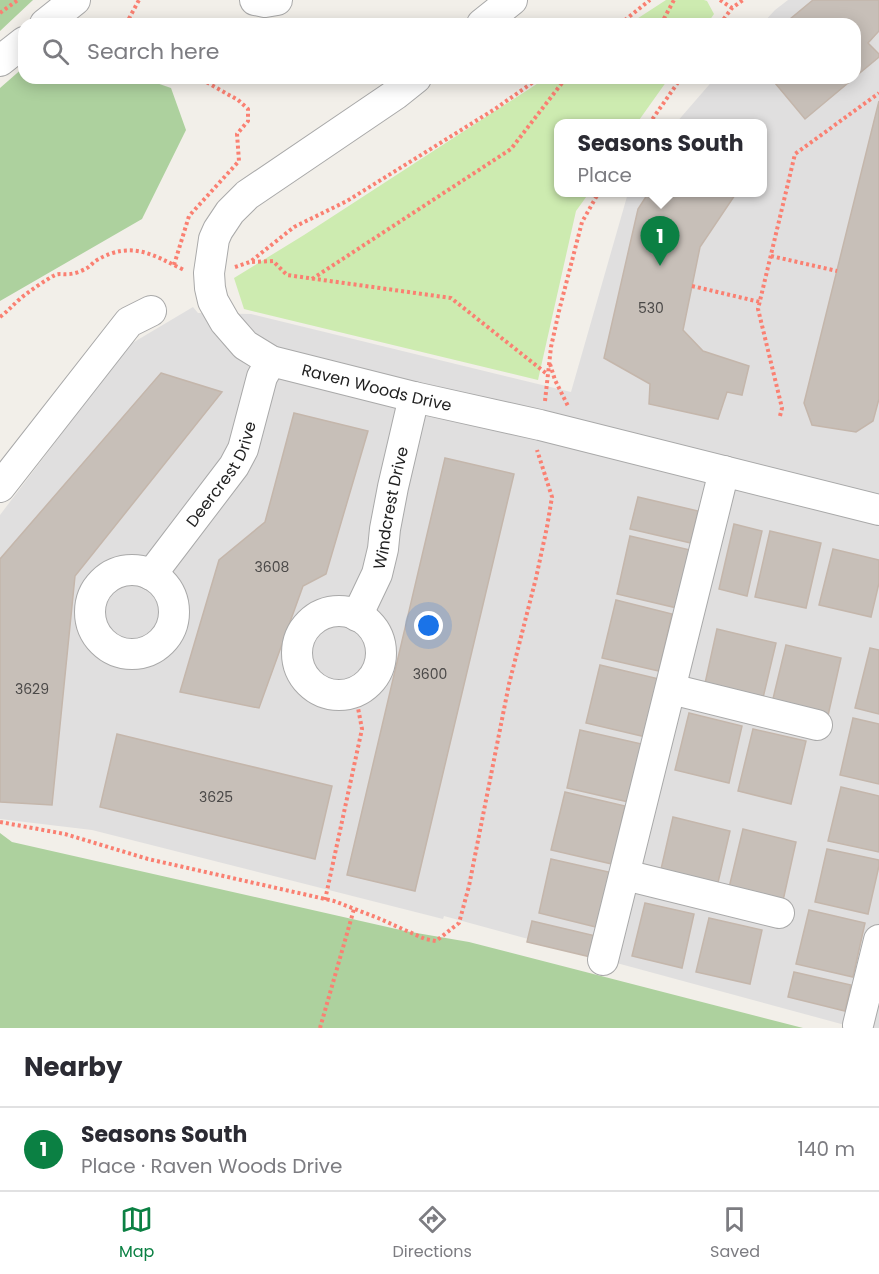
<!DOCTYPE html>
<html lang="en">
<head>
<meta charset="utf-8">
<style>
  :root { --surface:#fff; --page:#f2f2f3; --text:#2b2b33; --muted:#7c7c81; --line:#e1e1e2; --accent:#0b8043 }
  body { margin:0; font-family:Poppins,sans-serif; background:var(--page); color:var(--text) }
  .you { position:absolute; left:429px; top:626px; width:21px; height:21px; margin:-15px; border:4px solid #fff; border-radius:50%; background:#1a73e8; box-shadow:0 0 0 9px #1a73e833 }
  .badge { display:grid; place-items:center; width:39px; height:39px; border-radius:50%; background:var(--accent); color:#fff; font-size:20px; font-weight:700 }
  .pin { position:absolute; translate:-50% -50px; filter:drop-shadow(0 2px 3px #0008) }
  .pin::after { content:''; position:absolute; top:32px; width:21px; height:18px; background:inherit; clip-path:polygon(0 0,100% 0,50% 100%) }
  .popup { position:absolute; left:554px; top:119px; width:213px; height:78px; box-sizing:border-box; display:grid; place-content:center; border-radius:12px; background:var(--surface); filter:drop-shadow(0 2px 4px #0005); font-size:20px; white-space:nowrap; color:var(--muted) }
  .popup b { font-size:22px; color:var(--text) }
  .popup::after { content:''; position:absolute; left:50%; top:100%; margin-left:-12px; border:12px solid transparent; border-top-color:var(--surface) }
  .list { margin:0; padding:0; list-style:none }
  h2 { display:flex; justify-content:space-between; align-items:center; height:78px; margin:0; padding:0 24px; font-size:26px }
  h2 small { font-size:20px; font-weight:400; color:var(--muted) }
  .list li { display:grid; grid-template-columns:39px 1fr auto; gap:18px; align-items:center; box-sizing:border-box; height:84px; padding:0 24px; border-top:2px solid var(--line) }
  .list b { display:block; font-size:22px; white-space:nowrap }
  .list p { margin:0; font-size:20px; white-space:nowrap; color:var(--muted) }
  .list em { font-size:20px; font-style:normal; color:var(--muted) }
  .icon { flex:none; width:33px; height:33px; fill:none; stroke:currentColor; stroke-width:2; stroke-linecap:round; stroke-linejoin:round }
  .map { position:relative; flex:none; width:879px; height:1028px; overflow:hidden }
  .search { position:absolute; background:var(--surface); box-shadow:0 3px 15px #0003; left:18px; right:18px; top:18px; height:66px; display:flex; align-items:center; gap:15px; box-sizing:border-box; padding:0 21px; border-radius:18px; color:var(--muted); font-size:22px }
  .sheet { height:162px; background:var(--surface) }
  nav { display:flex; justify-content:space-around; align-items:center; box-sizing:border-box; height:84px; border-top:2px solid var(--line); background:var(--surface); font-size:16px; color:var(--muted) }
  nav a { display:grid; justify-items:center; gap:3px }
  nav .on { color:var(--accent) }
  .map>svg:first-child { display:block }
</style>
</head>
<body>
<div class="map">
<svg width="879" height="1028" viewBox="0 0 879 1028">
  <rect width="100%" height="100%" fill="#f2efe9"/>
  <!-- residential -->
  <path fill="#e0dfdf" d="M788 0H879V1028H856L444 916 443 919 92 830 0 819V515L129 345 193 307 198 313 251 314 571 392 628 193 762 192V124L676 123 715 78H855V24H762L775 10Z"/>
  <!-- grass -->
  <path fill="#cdebb0" d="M666 0H704L707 1 714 14 707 24H629Z
    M546 78H669L637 123 558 124V192L589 193 576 211 538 380 244 309 234 278 304 235Z"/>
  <!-- forest -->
  <path fill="#add19e" d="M0 0H33L0 31Z
    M24 67V78H142L171 88 186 130 142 219 0 301V88Z
    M0 833 12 842 405 931 469 942 803 1028H0Z"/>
  <!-- building -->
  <path fill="#c7bfb8" stroke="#c4b6ab" stroke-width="1.5" d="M813 0H879V31L868 43 879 54V57L855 77V24H784Z
    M775 78H854L805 119 775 83Z
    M879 101V399L873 421 856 432 812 425 804 403Z
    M649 192H737L700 247 683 330 703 351 749 366 742 395 727 392 718 419 649 404 650 384 604 358 638 209Z
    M161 373 222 392 75 576 52 805 0 802V559Z
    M294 413 368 431 326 574 303 586 259 708 180 692 219 560 265 522Z
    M445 458 514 474 415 891 347 875Z
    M638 497 698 511 691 543 630 529Z
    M734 524 762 531 747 596 719 589Z
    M770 531 821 543 806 608 755 597Z
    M630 536 690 550 677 608 617 594Z
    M833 549 879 560V583L871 617 819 605Z
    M616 600 672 614 659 671 602 658Z
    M717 629 776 643 762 702 704 688Z
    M786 645 841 658 827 720 771 707Z
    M870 648 879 650V714L855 708Z
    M600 665 659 679 646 737 586 723Z
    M689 713 742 726 729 783 675 770Z
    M853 718 879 724V784L840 775Z
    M753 729 806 741 791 804 738 791Z
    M580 730 646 745 633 803 567 788Z
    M117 734 332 786 315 859 100 807Z
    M841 787 879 796V852L828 841Z
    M565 792 625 806 612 864 551 850Z
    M673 817 730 831 716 891 659 878Z
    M743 829 796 842 782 905 728 892Z
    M827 849 879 860V866L868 914 815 902Z
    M551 859 613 873 600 928 539 913Z
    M645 903 694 914 682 968 632 956Z
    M809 910 865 923 853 977 796 964Z
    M709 918 762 930 750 984 696 972Z
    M532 921 600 937 595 958 527 942Z
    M794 972 851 985 845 1011 788 997Z"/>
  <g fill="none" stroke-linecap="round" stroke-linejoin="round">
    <defs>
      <g id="minor">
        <path d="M255 0 265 2 277 0"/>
        <path d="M45 24 75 0"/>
        <path d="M482 24 512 0"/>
        <path d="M0 61 24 42"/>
        <path id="s1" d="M416 78 396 94 247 195 230 212 218 230 214 239 209 273 210 288 213 301 225 322 245 345 271 361 414 397 540 425 879 510"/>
        <path d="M0 487 129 322 151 311"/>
        <circle cx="132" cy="612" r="42"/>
        <path id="s2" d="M151 575 234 466 243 449 262 377 271 361"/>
        <circle cx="339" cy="653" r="42"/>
        <path id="s3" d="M357 616 377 574 383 549 385 529 393 487 414 397"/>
        <path d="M671 689 817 725"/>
        <path d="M625 875 779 913"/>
        <path d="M603 960 724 471"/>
        <path d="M858 1025 879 940"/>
      </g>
    </defs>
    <!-- minor casing -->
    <use href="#minor" stroke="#a9a9a9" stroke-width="32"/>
    <!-- path -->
    <path stroke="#fa8072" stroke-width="4" stroke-dasharray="3 3" stroke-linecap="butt" d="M720 0 732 8
      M0 13 18 0
      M126 24 139 0
      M620 24 650 0
      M661 24 674 0
      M720 24 732 8 743 0
      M649 124 681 78
      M771 256 837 271
      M252 262 273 261 287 275 451 298 547 374
      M174 265 189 216 239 161 237 134 248 121V109L238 100 199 78
      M235 267 250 262 294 227 347 201 495 109 539 78
      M312 279 511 149 562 83 573 78
      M692 286 760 302
      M0 317C8 311 13 305 21 298 28 292 47 279 55 275 60 273 64 275 69 274 74 274 82 271 87 268 91 266 93 262 97 260 132 240 153 255 184 270
      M550 364 555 380 568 406
      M545 401 551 347 559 311 582 222 599 192
      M780 416 782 408 758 309 795 154 879 93
      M0 822 65 834 148 859 334 901 378 918 425 939 436 941 459 923 469 886 509 684 536 578 547 527 552 497 537 450
      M325 900 362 729 355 692
      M320 1028 354 909"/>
    <!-- minor -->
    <use href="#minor" stroke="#fff" stroke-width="30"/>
  </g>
  <g text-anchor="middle" stroke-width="4.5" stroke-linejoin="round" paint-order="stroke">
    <!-- number labels -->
    <g font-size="14" fill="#4b4948">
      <text x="651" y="313">530</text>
      <text x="272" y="572">3608</text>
      <text x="430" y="679">3600</text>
      <text x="32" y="694">3629</text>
      <text x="216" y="802">3625</text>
    </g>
    <!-- street labels -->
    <g font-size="16" fill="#222" stroke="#fff">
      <text dy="6" stroke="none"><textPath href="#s1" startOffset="518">Raven Woods Drive</textPath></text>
      <text dy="6" stroke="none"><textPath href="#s2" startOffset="124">Deercrest Drive</textPath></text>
      <text dy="6" stroke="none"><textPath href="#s3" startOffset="114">Windcrest Drive</textPath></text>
    </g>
  </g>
</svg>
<div class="you"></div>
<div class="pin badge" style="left:660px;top:266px">1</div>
<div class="popup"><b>Seasons South</b>Place</div>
<div class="search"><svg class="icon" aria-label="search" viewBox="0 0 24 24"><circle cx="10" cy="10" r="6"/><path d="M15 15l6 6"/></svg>Search here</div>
</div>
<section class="sheet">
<h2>Nearby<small></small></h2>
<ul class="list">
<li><span class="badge">1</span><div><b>Seasons South</b><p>Place · Raven Woods Drive</p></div><em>140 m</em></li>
</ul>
</section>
<nav>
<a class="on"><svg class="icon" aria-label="map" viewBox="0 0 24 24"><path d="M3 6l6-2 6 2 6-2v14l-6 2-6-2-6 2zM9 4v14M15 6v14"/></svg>Map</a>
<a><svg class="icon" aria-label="directions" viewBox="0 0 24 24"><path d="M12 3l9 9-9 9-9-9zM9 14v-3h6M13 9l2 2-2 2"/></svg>Directions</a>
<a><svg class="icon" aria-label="saved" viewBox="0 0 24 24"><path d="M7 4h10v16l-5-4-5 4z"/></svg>Saved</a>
</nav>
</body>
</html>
